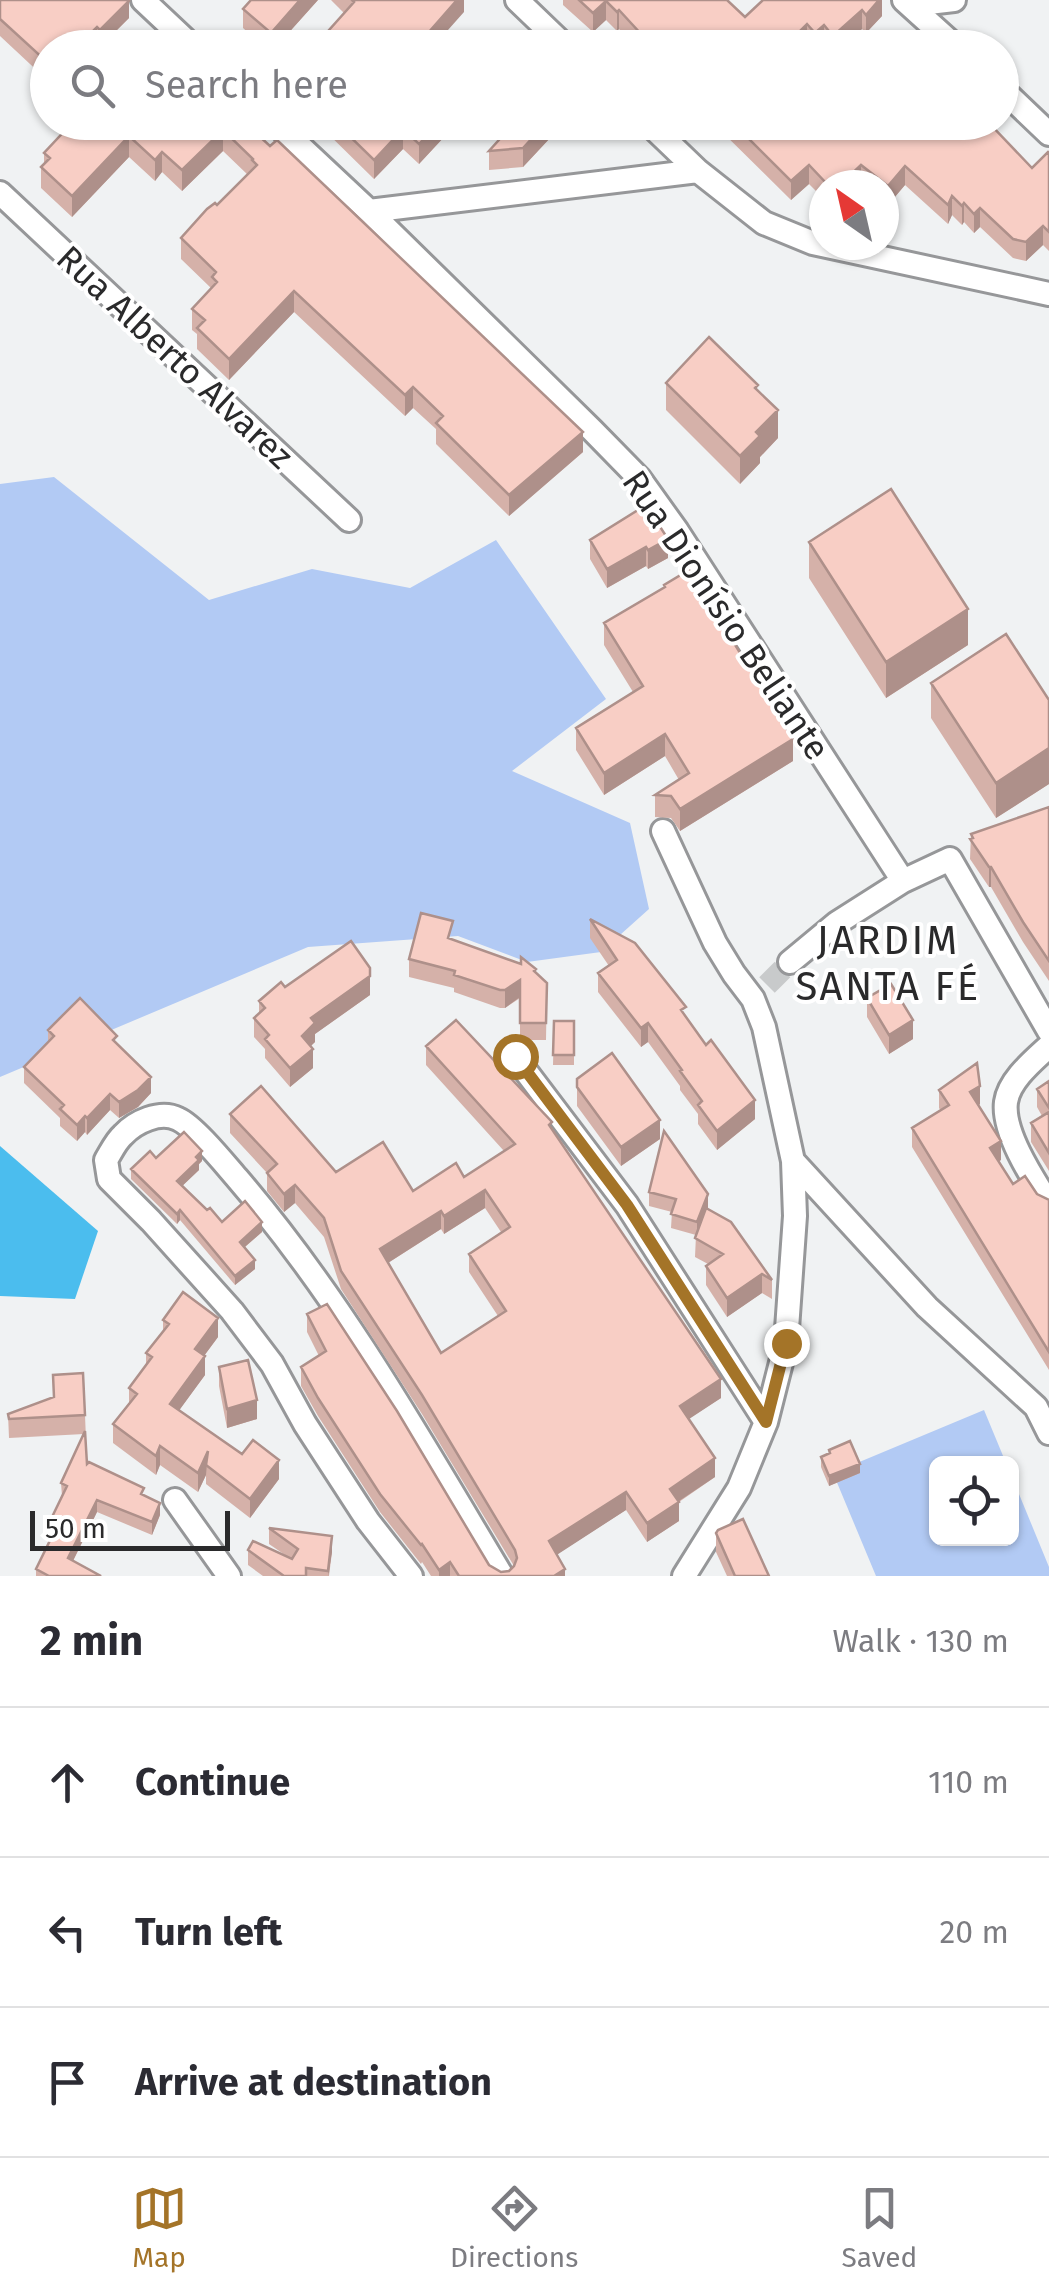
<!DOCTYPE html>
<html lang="en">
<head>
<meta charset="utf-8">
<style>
  :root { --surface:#fff; --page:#f7f7f7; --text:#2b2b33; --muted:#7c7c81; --line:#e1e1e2; --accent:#a47428 }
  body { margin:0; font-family:"Fira Sans",sans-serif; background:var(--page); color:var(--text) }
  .controls { position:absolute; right:30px; bottom:30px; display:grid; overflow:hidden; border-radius:15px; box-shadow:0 2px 8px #0004 }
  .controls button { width:90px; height:90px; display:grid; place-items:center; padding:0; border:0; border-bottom:2px solid var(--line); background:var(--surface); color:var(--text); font:50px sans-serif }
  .compass { position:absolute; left:809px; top:170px; width:90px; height:90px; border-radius:50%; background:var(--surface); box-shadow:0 2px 8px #0004; rotate:326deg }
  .scale { position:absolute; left:30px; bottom:25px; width:200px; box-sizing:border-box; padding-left:10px; border:5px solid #2a2a2b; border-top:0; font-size:28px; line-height:35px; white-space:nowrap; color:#2a2a2b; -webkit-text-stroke:8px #fff; paint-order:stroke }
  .stop { position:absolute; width:30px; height:30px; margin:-22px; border:8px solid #a47428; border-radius:50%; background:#fff }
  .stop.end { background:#a47428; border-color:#fff; box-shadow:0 2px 10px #0008 }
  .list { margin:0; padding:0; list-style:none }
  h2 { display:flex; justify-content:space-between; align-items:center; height:130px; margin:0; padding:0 40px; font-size:42px }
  h2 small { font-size:32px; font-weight:400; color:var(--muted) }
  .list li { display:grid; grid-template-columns:65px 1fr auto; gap:30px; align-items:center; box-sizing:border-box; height:150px; padding:0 40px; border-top:2px solid var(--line) }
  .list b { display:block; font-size:38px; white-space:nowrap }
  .list em { font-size:32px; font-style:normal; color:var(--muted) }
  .icon { flex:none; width:55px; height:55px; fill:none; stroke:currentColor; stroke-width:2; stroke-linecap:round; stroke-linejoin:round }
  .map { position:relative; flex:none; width:1049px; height:1576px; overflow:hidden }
  .search { position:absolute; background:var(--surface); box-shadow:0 2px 8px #0004; left:30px; right:30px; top:30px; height:110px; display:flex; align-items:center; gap:25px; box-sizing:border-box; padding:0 35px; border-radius:55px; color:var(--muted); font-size:38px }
  .sheet { height:580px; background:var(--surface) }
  nav { display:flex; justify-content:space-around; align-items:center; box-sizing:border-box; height:140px; border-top:2px solid var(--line); background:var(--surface); font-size:28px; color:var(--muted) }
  nav a { display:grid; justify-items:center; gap:5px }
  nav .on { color:var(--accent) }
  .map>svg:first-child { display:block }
</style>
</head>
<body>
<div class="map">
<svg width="1049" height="1576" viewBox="0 0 1049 1576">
  <rect width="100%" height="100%" fill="#f0f2f3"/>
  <!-- green -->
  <path fill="#b2caf4" d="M54 477 209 600 312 569 410 588 496 540 606 699 512 771 630 823 649 909 601 952 527 962 458 936 308 947 0 1077V484Z
    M984 1410 1006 1463 936 1464V1538H1012V1477L1049 1567V1576H876L833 1473Z"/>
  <!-- water -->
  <path fill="#4bbdee" d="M0 1146 98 1231 75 1299 0 1296Z"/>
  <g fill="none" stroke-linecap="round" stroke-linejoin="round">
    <!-- street-tunnel -->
    <path stroke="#c8cacb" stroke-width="22" stroke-dasharray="22 11" stroke-linecap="butt" d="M767 985 790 962"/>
    <defs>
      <path id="street" d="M143 0 194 48
        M517 0 567 48
        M904 0 957 48
        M911 5 954 0
        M1002 89 1049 134
        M274 122 369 211 592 430 639 478 677 531 903 881 950 859 1049 1031
        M647 122 698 171 764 223 813 243 1049 294
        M0 193 349 520
        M369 211 698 171
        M663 831 715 943 734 974 753 999 764 1027 793 1161 795 1216 786 1343 766 1422 739 1488 684 1576
        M790 962 837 923 903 881
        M1049 1046C1034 1060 1009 1080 1006 1102 1002 1132 1033 1179 1049 1204
        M515 1057 627 1205 766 1422
        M793 1161 927 1307 1036 1407 1049 1433
        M175 1500 229 1576
        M411 1576 368 1521 305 1424 272 1364 232 1311 151 1221 109 1179 106 1160C111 1152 116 1141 123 1135 135 1122 160 1110 178 1119 194 1126 224 1163 237 1178 341 1299 420 1439 502 1576"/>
    </defs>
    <!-- street casing -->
    <use href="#street" stroke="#969799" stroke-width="28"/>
    <!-- street -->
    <use href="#street" stroke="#fff" stroke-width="22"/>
  </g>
  <!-- wall -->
  <path fill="#d5b1a9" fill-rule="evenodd" d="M0 0 129 18 100 47 97 44 93 48H48V106L43 102V81L45 78 0 36Z
    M318 0 275 48H265L243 28V9Z
    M331 0H464V12L344 13Z
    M563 0H727L745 17 882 0V16L866 33 862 29 841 48H827L824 44 820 48H812L807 42 802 48H636L619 29 617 31 606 20 593 32 563 5Z
    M65 122H247V125L583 452 509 516 436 444V429L413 408 405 416 294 312 229 380 197 349V334L192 330V309L211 288 181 259V238L217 205 248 175 223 151 182 191 162 172 155 181 129 157 72 217 41 188V167L44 163V153L69 126Z
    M316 122H458L419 164 403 149 374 179Z
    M565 122 523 167 489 170V151Z
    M712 122H808L814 129 1032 168 1049 153V251L1043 245 1026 261 1013 258 980 227 974 233 964 222 962 225 952 215 948 224 905 185 888 205 884 202V185H824V199L809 184 791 200Z
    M666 383 758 390 778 438 760 457V463L740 484 666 410Z
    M646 505 668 558 648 569 646 566 607 588 590 559V540Z
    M809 542 968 645 886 698 809 578Z
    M664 585 793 761 680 831 671 818 655 817V795L679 780 665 756 604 795 576 750V728L633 692 604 645V623L664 588Z
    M931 683 1049 700V784L996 818 931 718Z
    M1049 807V981L1023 942 991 887H989L970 859 971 834Z
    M590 919 686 1017 755 1119 717 1150 698 1124V1114L680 1090V1086L648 1042 641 1047 598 992V973L609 966 590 938Z
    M453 940 536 972 547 983 546 1040H520V998L505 1008H500L454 992V988L409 977V959Z
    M285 987 370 995 315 1034V1042L311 1046 313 1068 290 1087 265 1058V1049L254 1037V1018L259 1014V1001Z
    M867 998 913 1039 889 1054 867 1017Z
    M554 1021H574V1065H553Z
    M48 1030 117 1043 151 1093 138 1107 119 1118 110 1110 87 1135 85 1132 77 1141 60 1126V1118L24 1083V1067L48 1042Z
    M426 1046 552 1128 721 1398 688 1419 715 1477 679 1502V1521L647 1542 626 1510 557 1554 565 1576H431L422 1562 421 1564 380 1512 318 1416 301 1386V1367L319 1356 307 1332V1314L489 1565 501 1572 509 1571 514 1566 422 1414 341 1289 324 1237 295 1203 284 1212 267 1191V1173L230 1133V1114L336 1172 413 1191 464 1177 504 1151 426 1065ZM485 1208 501 1232 469 1254V1272L498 1316 441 1353 388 1263 441 1229 444 1234Z
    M577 1079 660 1139 621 1166 577 1106Z
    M1049 1081V1171L1031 1142V1123L1042 1116 1037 1107V1089Z
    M939 1090 980 1104 978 1106 1001 1160 999 1161 1013 1184 1049 1200V1370L912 1147V1128L941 1111 939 1108Z
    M664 1131 708 1209 772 1280V1299L762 1293 727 1317 706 1285V1266L708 1264 695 1257 696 1235 671 1228 672 1212 649 1206V1192Z
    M156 1158 202 1161 199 1164V1170L182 1186 207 1210 222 1222 262 1232 245 1247 255 1269 235 1285 180 1220 177 1224 131 1179V1169Z
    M163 1320 218 1337 204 1356 205 1375 179 1410 279 1479 250 1518 206 1484V1475L198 1492 160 1465 156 1475 113 1443V1424L129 1405V1388L146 1364V1353L163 1331Z
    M219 1367 257 1419 227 1428 219 1386Z
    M53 1375 85 1415 87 1464 144 1496 160 1515 152 1535 97 1512 73 1561 101 1576H36V1569L55 1531 52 1530V1517L62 1496 61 1483 84 1434 9 1438 8 1414 53 1397Z
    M829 1450 860 1473 829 1486 821 1467V1457L829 1453Z
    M269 1528 332 1552 329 1576H263L248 1565V1550L288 1557 269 1544Z
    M716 1533 769 1576H727L716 1552Z"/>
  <!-- shaded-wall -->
  <path fill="#ae908a" d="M300 0H318L275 48H271V33Z
    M457 0H464V12L432 48H420L422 40Z
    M879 0H882V16L866 33V15Z
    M129 1V18L100 47V30Z
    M606 1V20L593 32V13Z
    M619 10V29L617 31V12Z
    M862 10V29L841 48H833V36Z
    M807 24V42L802 48H783Z
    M824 25V44L820 48H815V33Z
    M97 27V44L93 48H76Z
    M440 122H458L419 164V144Z
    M547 122H565L523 167V148Z
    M403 129V149L374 179V160Z
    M223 130V151L182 191V170Z
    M129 136V157L72 217V196Z
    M162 152V172L155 181V160Z
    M809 165V184L791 200V181Z
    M861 165V184L840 185Z
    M905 166V185L888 205V186Z
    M952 196V215L948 224V205Z
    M964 203V222L962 225V206Z
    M980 208V227L974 233V214Z
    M1043 226V245L1026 261V242Z
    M294 291V312L229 380V359Z
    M413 387V408L405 416V395Z
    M778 410V438L760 457V463L740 484V456L756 432Z
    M583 432V452L509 516V495Z
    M668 539V558L648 569V550Z
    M646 547V566L607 588V569Z
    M968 609V645L886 698V662Z
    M665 734V756L604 795V773Z
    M793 739V761L680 831V809Z
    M1049 748V784L996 818V783Z
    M989 867H991V887H989Z
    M370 976V995L315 1034V1042L302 1054V1036L311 1018Z
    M520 980V997L505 1008V990Z
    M913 1020V1039L889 1054V1035Z
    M648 1023V1042L641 1047V1028Z
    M313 1049V1068L290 1087V1068Z
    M151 1077V1093L138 1107 119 1118V1102Z
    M980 1086V1104L970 1111V1092Z
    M110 1094V1110L87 1135V1118Z
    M755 1100V1119L717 1150V1131Z
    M85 1116V1132L77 1141V1125Z
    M660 1120V1139L621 1166V1147Z
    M1001 1141V1160L990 1167V1148Z
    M202 1151V1161L199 1164V1170L177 1191V1181Z
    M295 1185V1203L284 1212V1194Z
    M485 1190V1208L444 1234V1216Z
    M708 1194V1208L697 1236V1222Z
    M180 1210V1220L177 1224V1214Z
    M441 1211V1229L380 1268V1249Z
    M262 1222V1232L240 1251V1242Z
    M255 1260V1269L235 1285V1276Z
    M762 1274V1293L727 1317V1298Z
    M218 1318V1337L195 1368V1349Z
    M205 1356V1375L170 1423V1404Z
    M721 1379V1398L680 1425V1406Z
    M257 1400V1419L227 1428V1409Z
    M160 1446V1465L156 1475V1456Z
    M208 1451 206 1475 198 1492V1473Z
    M715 1458V1477L670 1507V1489Z
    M279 1460V1479L250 1518V1499Z
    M860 1464V1473L829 1486V1476Z
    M626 1492V1510L549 1560V1541Z
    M97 1500V1512L68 1571V1558Z
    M679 1502V1521L647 1542V1523Z
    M160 1503V1515L152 1535V1522Z
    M332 1536V1552L328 1576V1571Z
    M450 1562V1576H439V1570Z
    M565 1569V1576H554Z"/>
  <!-- building -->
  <path fill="#f8cec5" stroke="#ae908a" stroke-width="2.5" fill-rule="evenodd" d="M0 0H128L129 1 100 30 97 27 76 48H48V63L0 19Z
    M251 0H300L271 33 243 9Z
    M352 0H457L422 40 425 43 420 48H313L354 2Z
    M579 0H727L745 17 763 0H879L866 15 862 10 833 36 824 25 815 33 807 24 783 48H654L619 10 617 12 606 1 593 13Z
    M144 40 146 43 149 40 157 48H136Z
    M73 122H244L270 146 277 140 583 432 509 495 436 423 443 416 413 387 405 395 294 291 229 359 197 328 205 320 192 309 217 282 212 277 216 272 181 238 207 209 215 203 217 205 257 165 252 160 253 159 223 130 182 170 162 152 155 160 129 136 72 196 41 167 50 158 44 153Z
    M335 122H440L419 144 403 129 374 160Z
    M515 122H547L523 148 489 151Z
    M732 122H808L814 129 822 122H988L1032 168 1048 152 1049 153V232L1043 226 1026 242 1013 239 980 208 974 214 964 203 962 206 952 196 948 205 905 166 888 186 861 165 840 185H828L809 165 791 181Z
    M709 337 758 385 755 388 778 410 756 432 760 436 740 456 666 383Z
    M891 489 968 609 886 662 809 542Z
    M646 505 668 539 648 550 646 547 607 569 590 540Z
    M689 570 793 739 680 809 671 796 655 795 689 773 665 734 604 773 576 728 643 686 604 623 665 587 664 585Z
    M1006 634 1049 700V748L996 783 931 683Z
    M1049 807V961L1023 922 991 867H989L970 839 973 838 971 834Z
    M421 913 453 921 448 938 521 964V957L536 969 534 971 547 983 546 1023H520V980L505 990H500L454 975 455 971 409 959Z
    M590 919 635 943 686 1007 681 1010 706 1045 711 1040 755 1100 717 1131 698 1105 702 1101 680 1071 682 1070 648 1023 641 1028 598 973 617 960Z
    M351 941 370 968V976L311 1018 315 1023 302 1036 313 1049 290 1068 265 1039 269 1035 254 1018 265 1008 259 1001 281 982 285 987Z
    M891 984 913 1020 889 1035 867 998Z
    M80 998 117 1036 113 1040 151 1077 138 1090 119 1102 110 1094 87 1118 85 1116 77 1125 60 1109 64 1105 24 1067 54 1036 48 1030Z
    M456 1020 552 1122 549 1125 721 1379 680 1406 715 1458 670 1489 679 1502 647 1523 626 1492 549 1541 565 1569 554 1576H459L450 1562 439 1570 422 1544 421 1545 380 1494 318 1398 301 1367 326 1351 307 1314 327 1304 397 1411 489 1565 501 1572 509 1571 514 1566 517 1558 515 1550 422 1395 341 1271 324 1218 295 1185 284 1194 267 1173 277 1164 230 1114 261 1086 336 1172 383 1142 413 1191 456 1163 464 1177 515 1144 426 1046ZM485 1190 510 1227 469 1254 506 1311 441 1353 380 1249 441 1211 444 1216Z
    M554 1021H574V1055H553Z
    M612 1053 660 1120 621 1147 577 1087V1079Z
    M977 1063 980 1086 970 1092 1001 1141 990 1148 1013 1184 1025 1176 1037 1194 1049 1200V1352L912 1128 949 1105 939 1090Z
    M1049 1081V1108L1037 1089Z
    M1049 1112V1153L1031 1123Z
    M664 1131 708 1194 697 1222 671 1214 676 1199 649 1192Z
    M184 1132 202 1151 196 1157 199 1160 177 1181 207 1210 210 1208 222 1222 245 1201 262 1222 240 1242 255 1260 235 1276 180 1210 177 1214 131 1169 150 1151 156 1158Z
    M706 1208 731 1222 772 1280 762 1274 727 1298 706 1266 723 1254 695 1238Z
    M183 1292 218 1318 195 1349 205 1356 170 1404 242 1454 253 1440 279 1460 250 1499 206 1465 208 1451 198 1473 160 1446 156 1456 113 1424 137 1394 129 1388 152 1357 146 1353 169 1324 163 1320Z
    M248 1360 257 1400 227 1409 219 1367Z
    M83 1373 85 1415 9 1419 8 1414 54 1397 53 1375Z
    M85 1431 87 1464 89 1462 144 1488 141 1494 160 1503 152 1522 97 1500 68 1558 101 1576H49L36 1569 60 1520 52 1517 67 1486 61 1483Z
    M850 1441 860 1464 829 1476 821 1457 830 1453 829 1450Z
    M743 1519 769 1576H735L716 1533 718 1530Z
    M269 1528 332 1536 328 1571 306 1568V1576H284L248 1550 253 1541 292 1559 298 1549Z"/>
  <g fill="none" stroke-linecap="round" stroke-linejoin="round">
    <!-- route -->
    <path stroke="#a47428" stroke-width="12" d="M515 1056 627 1205 766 1422 786 1343"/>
  </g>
  <g text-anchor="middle" stroke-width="8" stroke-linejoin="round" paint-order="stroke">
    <!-- street labels -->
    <g font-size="35" fill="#2a2a2b" stroke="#fff">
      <text transform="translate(175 357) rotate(43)" y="12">Rua Alberto Alvarez</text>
      <text transform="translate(726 615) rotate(56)" y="12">Rua Dionísio Beliante</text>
    </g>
    <!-- quarter labels -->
    <g font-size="40" letter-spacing="2.5" fill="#2a2a2b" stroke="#fff">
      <text x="888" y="954">JARDIM<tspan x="888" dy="46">SANTA FÉ</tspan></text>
    </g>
  </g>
</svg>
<div class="controls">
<button><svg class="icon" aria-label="locate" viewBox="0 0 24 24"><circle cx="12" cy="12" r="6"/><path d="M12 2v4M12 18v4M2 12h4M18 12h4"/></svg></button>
</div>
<svg class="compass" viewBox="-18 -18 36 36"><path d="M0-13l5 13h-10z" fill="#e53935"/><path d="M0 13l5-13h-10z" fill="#7c7c81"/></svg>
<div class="scale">50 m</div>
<div class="stop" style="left:515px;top:1056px"></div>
<div class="stop end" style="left:786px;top:1343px"></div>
<div class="search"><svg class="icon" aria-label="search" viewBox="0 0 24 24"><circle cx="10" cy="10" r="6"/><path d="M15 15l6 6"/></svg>Search here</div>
</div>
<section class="sheet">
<h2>2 min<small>Walk · 130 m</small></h2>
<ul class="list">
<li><svg class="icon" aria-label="ahead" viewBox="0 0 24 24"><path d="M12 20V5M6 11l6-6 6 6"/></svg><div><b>Continue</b></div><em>110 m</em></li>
<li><svg class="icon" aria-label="left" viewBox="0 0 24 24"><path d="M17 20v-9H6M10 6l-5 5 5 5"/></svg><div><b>Turn left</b></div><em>20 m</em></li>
<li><svg class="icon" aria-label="arrive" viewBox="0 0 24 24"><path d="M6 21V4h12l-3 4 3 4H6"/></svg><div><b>Arrive at destination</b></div></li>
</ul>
</section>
<nav>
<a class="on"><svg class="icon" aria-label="map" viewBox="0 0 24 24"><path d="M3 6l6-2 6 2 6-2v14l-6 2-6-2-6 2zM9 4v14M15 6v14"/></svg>Map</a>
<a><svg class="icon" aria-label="directions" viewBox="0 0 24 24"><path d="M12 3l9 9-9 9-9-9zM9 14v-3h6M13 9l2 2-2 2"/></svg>Directions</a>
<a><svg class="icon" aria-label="saved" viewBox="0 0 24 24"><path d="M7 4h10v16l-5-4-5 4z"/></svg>Saved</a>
</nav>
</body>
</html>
